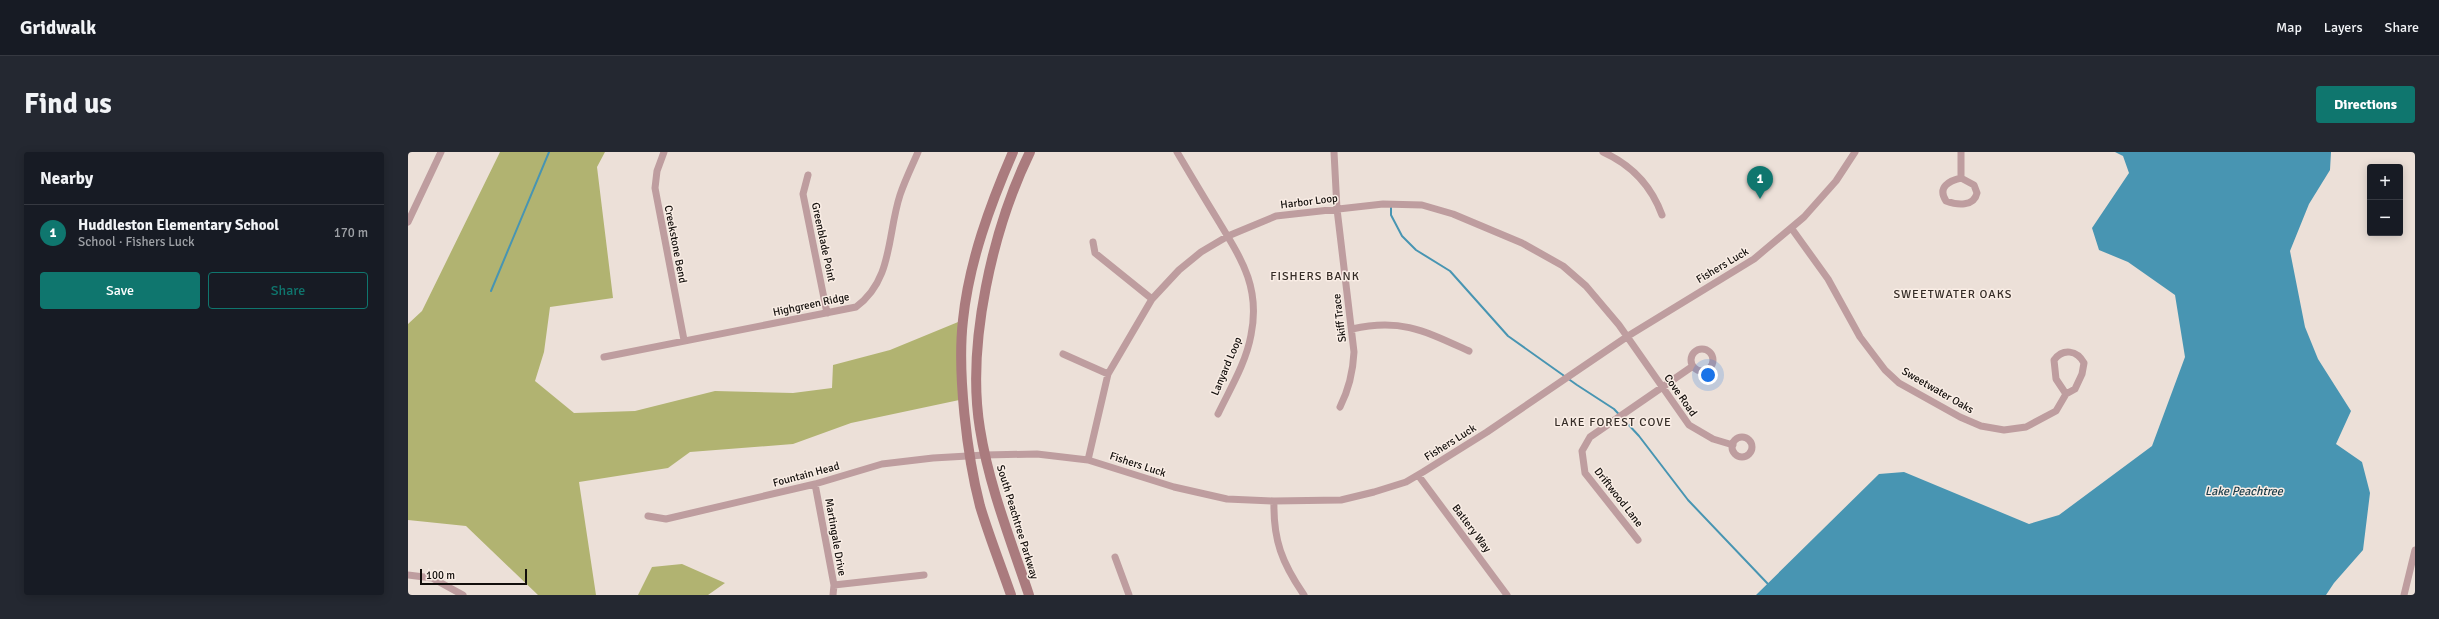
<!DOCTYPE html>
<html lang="en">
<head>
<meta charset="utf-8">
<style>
  :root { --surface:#171b24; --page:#242831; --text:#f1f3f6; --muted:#9ea1a6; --line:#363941; --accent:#0f766e }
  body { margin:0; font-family:Signika,sans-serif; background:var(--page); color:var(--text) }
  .controls { position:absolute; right:12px; top:12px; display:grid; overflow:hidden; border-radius:4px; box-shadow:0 2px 10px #0003 }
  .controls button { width:36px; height:36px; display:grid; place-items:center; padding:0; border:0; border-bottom:1px solid var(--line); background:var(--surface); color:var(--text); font:20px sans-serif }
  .scale { position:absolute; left:12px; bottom:10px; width:107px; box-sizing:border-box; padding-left:4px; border:2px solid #120e0b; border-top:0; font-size:11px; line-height:14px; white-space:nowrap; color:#120e0b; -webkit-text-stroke:3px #f9ede5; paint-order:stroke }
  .you { position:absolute; left:1300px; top:223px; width:14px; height:14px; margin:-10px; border:3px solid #fff; border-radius:50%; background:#1a73e8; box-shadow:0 0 0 6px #1a73e833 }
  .badge { display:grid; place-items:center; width:26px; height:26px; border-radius:50%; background:var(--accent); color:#fff; font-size:13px; font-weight:700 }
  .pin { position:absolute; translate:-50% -33px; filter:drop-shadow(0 1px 2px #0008) }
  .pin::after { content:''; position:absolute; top:21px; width:14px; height:12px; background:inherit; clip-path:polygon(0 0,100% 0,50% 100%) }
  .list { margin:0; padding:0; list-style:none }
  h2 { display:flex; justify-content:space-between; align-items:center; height:52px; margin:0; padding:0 16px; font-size:17px }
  h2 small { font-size:13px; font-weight:400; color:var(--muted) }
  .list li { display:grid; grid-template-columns:26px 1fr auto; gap:12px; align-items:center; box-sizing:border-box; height:56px; padding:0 16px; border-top:1px solid var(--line) }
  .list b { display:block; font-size:15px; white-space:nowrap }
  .list p { margin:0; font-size:13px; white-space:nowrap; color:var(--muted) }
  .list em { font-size:13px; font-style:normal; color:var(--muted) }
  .actions { display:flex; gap:8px; padding:12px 16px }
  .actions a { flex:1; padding:9px 0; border:1px solid var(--accent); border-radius:4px; text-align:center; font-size:14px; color:var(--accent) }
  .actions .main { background:var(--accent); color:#fff }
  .map { position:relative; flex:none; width:2007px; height:443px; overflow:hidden; border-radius:4px }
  header { display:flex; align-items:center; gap:24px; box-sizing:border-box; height:56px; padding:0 20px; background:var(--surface); border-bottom:1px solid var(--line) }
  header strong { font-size:19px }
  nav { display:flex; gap:22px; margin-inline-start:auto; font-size:14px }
  .intro { display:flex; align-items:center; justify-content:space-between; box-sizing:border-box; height:96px; padding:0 24px }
  h1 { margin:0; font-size:28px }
  .button { padding:10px 18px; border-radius:4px; background:var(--accent); color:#fff; font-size:14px; font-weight:700 }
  main { display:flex; gap:24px; padding:0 24px }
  aside { flex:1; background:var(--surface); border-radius:4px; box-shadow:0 2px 10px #0003 }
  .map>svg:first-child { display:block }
</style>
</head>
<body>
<header>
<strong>Gridwalk</strong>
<nav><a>Map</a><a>Layers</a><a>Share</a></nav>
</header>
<div class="intro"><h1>Find us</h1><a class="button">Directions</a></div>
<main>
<aside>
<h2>Nearby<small></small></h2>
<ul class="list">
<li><span class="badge">1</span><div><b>Huddleston Elementary School</b><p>School · Fishers Luck</p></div><em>170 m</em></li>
</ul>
<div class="actions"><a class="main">Save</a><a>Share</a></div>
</aside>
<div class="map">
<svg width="2007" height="443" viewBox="0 0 2007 443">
  <rect width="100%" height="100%" fill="#ece0d8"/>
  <!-- forest -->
  <path fill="#b1b371" d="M92 0H197L189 15 205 146 142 155 136 200 127 229 166 261 227 259 307 239 385 241 424 236 425 213 482 198 555 168 556 247 443 271 385 292 282 300 260 316 171 330 188 443H130L58 374 0 368V172L14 159Z
    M274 412 317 431 300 443H230L244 415Z"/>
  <!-- water -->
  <path fill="#4895b2" d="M1707 0H1923L1922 18 1901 52 1882 99 1897 175 1910 207 1943 259 1928 292 1954 310 1962 341 1955 398 1926 431 1918 443H1348L1471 322 1496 320 1621 372 1651 363 1744 294 1777 205 1767 143 1720 110 1691 98 1684 76 1721 21 1715 4Z"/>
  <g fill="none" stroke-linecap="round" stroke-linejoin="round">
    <!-- stream -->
    <path stroke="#4895b2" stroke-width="2" d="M983 55V63L994 84 1008 98 1042 119 1100 184 1169 233 1206 257 1231 284 1280 348 1360 432
      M83 139 141 0"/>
    <!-- street -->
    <path stroke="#be9d9f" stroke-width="7" d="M256 0 249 19 247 36 276 188
      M769 0C782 22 795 44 808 65 832 105 853 134 843 183 838 211 822 237 810 262
      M926 0 929 57 946 200C945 221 941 237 932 255
      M1195 0C1224 13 1243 33 1254 63
      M1553 0V26
      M400 23 395 42 419 161
      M1553 26 1566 33 1569 41C1566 55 1549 53 1538 49 1529 35 1541 29 1553 26Z
      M0 70 33 0
      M1384 77 1420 127 1452 185 1477 218 1491 231 1552 265 1573 274 1596 278 1618 275 1648 259 1658 242 1667 237 1674 222 1676 211C1669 198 1655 196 1646 208L1648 227 1658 242
      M685 90 687 101 744 147
      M944 177C993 166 1017 179 1061 199
      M1283 208a11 11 0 1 1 22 0a11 11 0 1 1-22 0Z
      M655 202 700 222
      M196 205 448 155C485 128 479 83 492 43 497 28 504 14 510 0
      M1324 295a10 10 0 1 1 20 0a10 10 0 1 1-20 0Z
      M680 308 700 222 744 147 771 118 793 100 820 84 868 64 975 52 1014 53 1045 62 1114 91 1155 114 1178 134 1211 173 1281 273 1305 287 1325 293
      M1010 323 1099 443
      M407 332 426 433 425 443
      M866 349C865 388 874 411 896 443
      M240 364 258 367 407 332 474 312 525 306 577 303 629 302 680 308 766 335 819 347 866 349 933 348 966 340 998 330 1015 320 1079 280 1220 184 1346 107 1396 65 1428 29 1447 0
      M1230 388 1177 321 1174 299 1182 285 1285 214
      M707 405 721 443
      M0 423 24 426 55 443
      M426 433 516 423
      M1996 443 2007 398"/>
    <!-- secondary -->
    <path stroke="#aa7b7e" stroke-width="10" d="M603 443C593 414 581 384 572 354 559 304 549 220 555 168 561 110 582 53 605 0
      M621 443C603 389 581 334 572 277 558 192 585 76 622 0"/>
  </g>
  <g text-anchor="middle" stroke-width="3" stroke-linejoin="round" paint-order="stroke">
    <!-- street labels -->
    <g font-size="11" fill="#120e0b" stroke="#f9ede5">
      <text transform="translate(901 49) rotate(-7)" y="4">Harbor Loop</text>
      <text transform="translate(416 90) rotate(78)" y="4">Greenblade Point</text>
      <text transform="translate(268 92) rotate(79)" y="4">Creekstone Bend</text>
      <text transform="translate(1314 113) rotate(-31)" y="4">Fishers Luck</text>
      <text transform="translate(403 152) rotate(-12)" y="4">Highgreen Ridge</text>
      <text transform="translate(931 166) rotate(-97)" y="4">Skiff Trace</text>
      <text transform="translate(818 214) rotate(-67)" y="4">Lanyard Loop</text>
      <text transform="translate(1530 238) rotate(30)" y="4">Sweetwater Oaks</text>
      <text transform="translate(1273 243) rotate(55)" y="4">Cove Road</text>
      <text transform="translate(1042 290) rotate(-32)" y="4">Fishers Luck</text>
      <text transform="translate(730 312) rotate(18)" y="4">Fishers Luck</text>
      <text transform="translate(398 322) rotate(-15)" y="4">Fountain Head</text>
      <text transform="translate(1211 345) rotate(52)" y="4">Driftwood Lane</text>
      <text transform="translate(610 370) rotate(73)" y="4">South Peachtree Parkway</text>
      <text transform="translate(1064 376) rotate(53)" y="4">Battery Way</text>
      <text transform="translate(428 385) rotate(80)" y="4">Martingale Drive</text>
    </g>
    <!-- neighbourhood labels -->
    <g font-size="12" letter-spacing="1" fill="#362d27" stroke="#f9ede5">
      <text x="907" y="128">FISHERS BANK</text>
      <text x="1545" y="146">SWEETWATER OAKS</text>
      <text x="1205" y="274">LAKE FOREST COVE</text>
    </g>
    <!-- water labels -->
    <g font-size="12" font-style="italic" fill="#183b49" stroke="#f9ede5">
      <text x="1836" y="343">Lake Peachtree</text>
    </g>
  </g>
</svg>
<div class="controls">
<button>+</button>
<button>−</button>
</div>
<div class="scale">100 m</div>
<div class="you"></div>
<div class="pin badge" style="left:1352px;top:47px">1</div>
</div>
</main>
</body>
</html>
